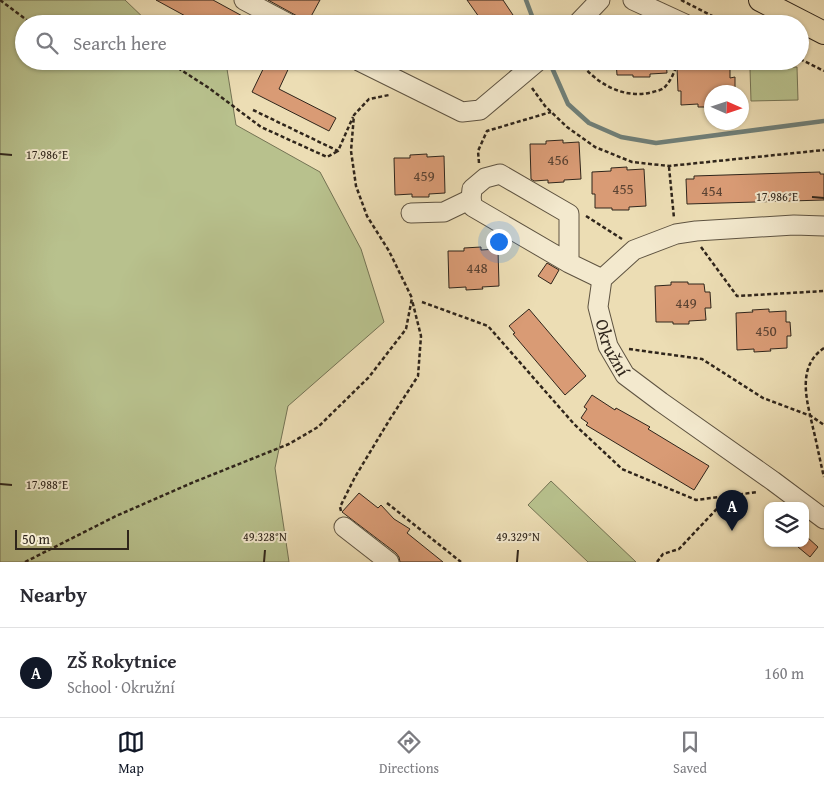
<!DOCTYPE html>
<html lang="en">
<head>
<meta charset="utf-8">
<style>
  :root { --surface:#fff; --page:#f2f2f3; --text:#2b2b33; --muted:#7c7c81; --line:#e1e1e2; --accent:#111827 }
  body { margin:0; font-family:"Gentium Book Plus",serif; background:var(--page); color:var(--text) }
  .controls { position:absolute; right:15px; bottom:15px; display:grid; overflow:hidden; border-radius:10px; box-shadow:0 1px 4px #0004 }
  .controls button { width:45px; height:45px; display:grid; place-items:center; padding:0; border:0; border-bottom:1px solid var(--line); background:var(--surface); color:var(--text); font:25px sans-serif }
  .compass { position:absolute; left:704px; top:85px; width:45px; height:45px; border-radius:50%; background:var(--surface); box-shadow:0 1px 4px #0004; rotate:93deg }
  .scale { position:absolute; left:15px; bottom:12px; width:114px; box-sizing:border-box; padding-left:5px; border:2px solid #2f251b; border-top:0; font-size:14px; line-height:18px; white-space:nowrap; color:#2f251b; -webkit-text-stroke:4px #f3e9ce; paint-order:stroke }
  .you { position:absolute; left:498px; top:241px; width:18px; height:18px; margin:-12px; border:4px solid #fff; border-radius:50%; background:#1a73e8; box-shadow:0 0 0 8px #1a73e833 }
  .badge { display:grid; place-items:center; width:32px; height:32px; border-radius:50%; background:var(--accent); color:#fff; font-size:16px; font-weight:700 }
  .pin { position:absolute; translate:-50% -41px; filter:drop-shadow(0 1px 2px #0008) }
  .pin::after { content:''; position:absolute; top:26px; width:18px; height:15px; background:inherit; clip-path:polygon(0 0,100% 0,50% 100%) }
  .list { margin:0; padding:0; list-style:none }
  h2 { display:flex; justify-content:space-between; align-items:center; height:65px; margin:0; padding:0 20px; font-size:21px }
  h2 small { font-size:16px; font-weight:400; color:var(--muted) }
  .list li { display:grid; grid-template-columns:32px 1fr auto; gap:15px; align-items:center; box-sizing:border-box; height:90px; padding:0 20px; border-top:1px solid var(--line) }
  .list b { display:block; font-size:19px; white-space:nowrap }
  .list p { margin:0; font-size:16px; white-space:nowrap; color:var(--muted) }
  .list em { font-size:16px; font-style:normal; color:var(--muted) }
  .icon { flex:none; width:28px; height:28px; fill:none; stroke:currentColor; stroke-width:2; stroke-linecap:round; stroke-linejoin:round }
  .map { position:relative; flex:none; width:824px; height:562px; overflow:hidden }
  .search { position:absolute; background:var(--surface); box-shadow:0 1px 4px #0004; left:15px; right:15px; top:15px; height:55px; display:flex; align-items:center; gap:12px; box-sizing:border-box; padding:0 18px; border-radius:28px; color:var(--muted); font-size:19px }
  .sheet { height:155px; background:var(--surface) }
  nav { display:flex; justify-content:space-around; align-items:center; box-sizing:border-box; height:70px; border-top:1px solid var(--line); background:var(--surface); font-size:14px; color:var(--muted) }
  nav a { display:grid; justify-items:center; gap:2px }
  nav .on { color:var(--accent) }
  .map>svg:first-child { display:block }
</style>
</head>
<body>
<div class="map">
<svg width="824" height="562" viewBox="0 0 824 562">
  <rect width="100%" height="100%" fill="#ecddb4"/>
  <filter id="stains"><feTurbulence type="fractalNoise" baseFrequency=".004" numOctaves="4"/><feColorMatrix values="0 0 0 0 .2 0 0 0 0 .09 0 0 0 0 .02 0 0 0 .5 -.17"/></filter>
  <radialGradient id="worn" r=".72"><stop offset=".6" stop-color="#630" stop-opacity="0"/><stop offset="1" stop-color="#630" stop-opacity=".3"/></radialGradient>
  <!-- green -->
  <path fill="#b8c18d" stroke="#747354" d="M0 0H125L150 24H24V61H213L227 69 236 125 320 172 361 249 384 322 288 406 275 468 289 562H0Z
    M797 67 798 100 751 101 750 69Z
    M551 481 636 562H588L528 505Z"/>
  <g fill="none" stroke-linecap="round" stroke-linejoin="round">
    <!-- stream -->
    <path stroke="#6f7e77" stroke-width="4.5" d="M526 0 535 24
      M549 61 568 104 589 123 621 137 656 143 824 121"/>
  </g>
  <!-- building -->
  <path fill="#d99b75" stroke="#2f251b" d="M156 0H213L257 24H200Z
    M268 0H320L308 22Z
    M467 0H503L513 15 501 24H484Z
    M267 61H292L279 89 336 118 329 131 252 92Z
    M616 61H666L667 73 650 74V77H633V75H617Z
    M713 64V67H730V78L735 77V91H731V92H712V107H698V104L681 105V91H678L677 68H696V65Z
    M563 140V143L579 142 581 179 564 180V182L548 183V180L534 181 531 179 530 144H546V141Z
    M427 154V157L444 156 445 193 429 194V197H412V194L395 195 394 158H410V155Z
    M627 167V170L644 169 646 206 629 207V210H612V208H595V194H592V172L611 171V168Z
    M820 172V174H824V200L687 204 686 179H694V176Z
    M481 247V250L498 249 499 286 482 287 483 289 466 290V287L449 288 448 251H464V248Z
    M547 263 559 270 551 284 538 276Z
    M671 282H688V284H704L705 292H710L711 308H705L706 320 689 321V324H673V322H656L655 286 671 285Z
    M529 309 586 376 565 395 513 334 515 333 509 326Z
    M769 309V312L786 311V322H790L791 336H787V348L770 349 771 351 754 352V349L737 350 736 313 753 312 752 310Z
    M592 395 615 410 616 408 650 427 648 429 709 466 694 490 586 425 588 423 581 418 587 409 584 407Z
    M359 493 378 508 381 505 394 519 410 529 407 533 443 562H400L399 557 396 553 342 512Z
    M807 537 818 547 810 557 798 547 802 543H805V539Z"/>
  <g fill="none" stroke-linecap="round" stroke-linejoin="round">
    <defs>
      <g id="minor">
        <path d="M244 0 289 24"/>
        <path d="M633 0 685 24"/>
        <path d="M577 24 600 0"/>
        <path d="M359 61 462 112 480 110 538 61"/>
        <path d="M411 213 444 212 471 199"/>
        <path id="s1" d="M824 226 794 225 696 231 676 234 634 250 602 279 598 307 608 346 625 375 661 402 773 481 824 519"/>
        <path d="M569 263 473 207 471 199 472 189 485 178 500 174 569 214V263L602 279"/>
        <path d="M344 527 389 562"/>
      </g>
      <path id="major" d="M760 0 824 33"/>
    </defs>
    <!-- minor casing -->
    <use href="#minor" stroke="#5e5341" stroke-width="21"/>
    <!-- major casing -->
    <use href="#major" stroke="#2f251b" stroke-width="24"/>
    <!-- path -->
    <path stroke="#2f251b" stroke-width="2.5" stroke-dasharray="4 2.5" stroke-linecap="butt" d="M0 0 32 24
      M681 0 728 24
      M79 24H81
      M800 59 824 71
      M167 61 209 88 261 127 327 157 338 151
      M579 61C596 84 625 100 653 92 657 91 661 90 664 88 671 81 675 71 678 61
      M532 88 545 106 567 127 595 147 632 162 669 166 824 150
      M253 110 338 151 353 117
      M479 163 478 151 487 131 551 112
      M669 167 674 218
      M586 216 622 239
      M701 247 737 296 824 291
      M422 302 488 326 574 424 622 469 696 500 758 492
      M824 348C796 367 807 401 813 428 817 444 820 461 824 477
      M629 349 702 359 763 398 811 416 824 425
      M387 503 461 562
      M341 511 340 507 355 477 390 419 418 376 421 336 412 300
      M25 562 116 516 194 482 289 444 318 427 369 377 406 329 412 298 389 251 367 216 356 186 351 151 354 115 369 99 389 95
      M657 562 663 554 679 549 728 497"/>
    <!-- minor -->
    <use href="#minor" stroke="#f3e9ce" stroke-width="19"/>
    <!-- major -->
    <use href="#major" stroke="#ecddb4" stroke-width="22"/>
  </g>
  <!-- ticks -->
  <path fill="none" stroke="#2f251b" stroke-width="2" d="M0 154 12 155M812 197 824 198M0 484 12 485M264 562 265 550M517 562 518 550"/>
  <g text-anchor="middle" stroke-width="4" stroke-linejoin="round" paint-order="stroke">
    <!-- number labels -->
    <g font-size="15" fill="#5a4232">
      <text x="558" y="165">456</text>
      <text x="424" y="181">459</text>
      <text x="623" y="194">455</text>
      <text x="712" y="196">454</text>
      <text x="477" y="273">448</text>
      <text x="686" y="308">449</text>
      <text x="766" y="336">450</text>
    </g>
    <!-- street labels -->
    <g font-size="18" fill="#2f251b" stroke="#f3e9ce">
      <text dy="6" stroke="none"><textPath href="#s1" startOffset="308">Okružní</textPath></text>
    </g>
  </g>
  <g font-size="12" text-anchor="middle" fill="#2f251b" stroke="#f3e9ce" stroke-width="4" stroke-linejoin="round" paint-order="stroke">
    <text x="47" y="159">17.986°E</text>
    <text x="777" y="201">17.986°E</text>
    <text x="47" y="489">17.988°E</text>
    <text x="265" y="541">49.328°N</text>
    <text x="518" y="541">49.329°N</text>
  </g>
  <rect width="100%" height="100%" filter="url(#stains)"/>
  <rect width="100%" height="100%" fill="url(#worn)"/>
</svg>
<div class="controls">
<button><svg class="icon" aria-label="layers" viewBox="0 0 24 24"><path d="M12 4l9 5-9 5-9-5zM3 14l9 5 9-5"/></svg></button>
</div>
<svg class="compass" viewBox="-18 -18 36 36"><path d="M0-13l5 13h-10z" fill="#e53935"/><path d="M0 13l5-13h-10z" fill="#7c7c81"/></svg>
<div class="scale">50 m</div>
<div class="you"></div>
<div class="pin badge" style="left:732px;top:531px">A</div>
<div class="search"><svg class="icon" aria-label="search" viewBox="0 0 24 24"><circle cx="10" cy="10" r="6"/><path d="M15 15l6 6"/></svg>Search here</div>
</div>
<section class="sheet">
<h2>Nearby<small></small></h2>
<ul class="list">
<li><span class="badge">A</span><div><b>ZŠ Rokytnice</b><p>School · Okružní</p></div><em>160 m</em></li>
</ul>
</section>
<nav>
<a class="on"><svg class="icon" aria-label="map" viewBox="0 0 24 24"><path d="M3 6l6-2 6 2 6-2v14l-6 2-6-2-6 2zM9 4v14M15 6v14"/></svg>Map</a>
<a><svg class="icon" aria-label="directions" viewBox="0 0 24 24"><path d="M12 3l9 9-9 9-9-9zM9 14v-3h6M13 9l2 2-2 2"/></svg>Directions</a>
<a><svg class="icon" aria-label="saved" viewBox="0 0 24 24"><path d="M7 4h10v16l-5-4-5 4z"/></svg>Saved</a>
</nav>
</body>
</html>
